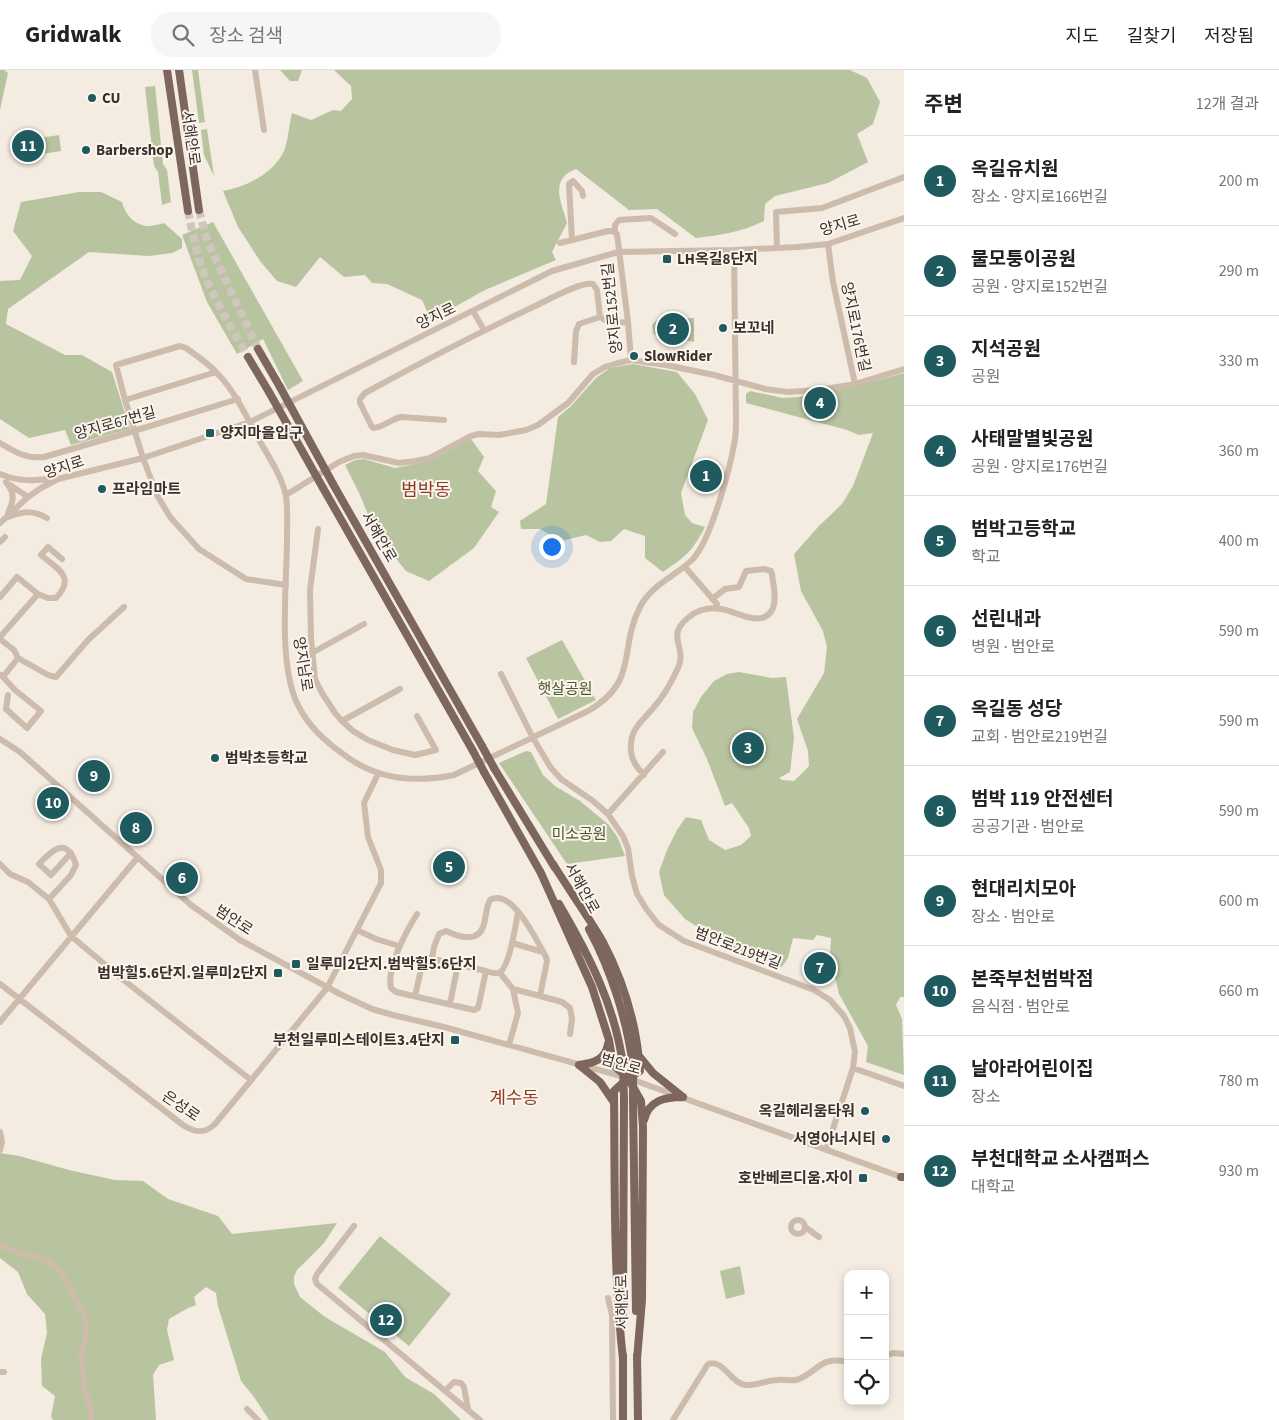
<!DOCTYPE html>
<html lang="ko">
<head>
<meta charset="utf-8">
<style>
  :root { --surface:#fff; --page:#f6f6f6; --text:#222; --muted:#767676; --line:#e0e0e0; --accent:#1f5a5e }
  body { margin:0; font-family:"Source Sans 3","Noto Sans KR",sans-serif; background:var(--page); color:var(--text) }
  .controls { position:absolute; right:15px; bottom:15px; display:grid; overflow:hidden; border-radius:10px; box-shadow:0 2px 8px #0003 }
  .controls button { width:45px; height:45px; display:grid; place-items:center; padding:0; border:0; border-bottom:1px solid var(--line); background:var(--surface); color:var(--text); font:25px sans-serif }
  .you { position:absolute; left:551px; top:476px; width:18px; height:18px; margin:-12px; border:4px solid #fff; border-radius:50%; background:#1a73e8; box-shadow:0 0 0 8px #1a73e833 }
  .badge { display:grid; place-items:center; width:32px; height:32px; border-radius:50%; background:var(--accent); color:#fff; font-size:16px; font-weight:700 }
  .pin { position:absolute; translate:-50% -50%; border:2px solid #fff; box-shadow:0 1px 5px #0006 }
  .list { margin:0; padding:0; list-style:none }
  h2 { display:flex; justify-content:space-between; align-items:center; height:65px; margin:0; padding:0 20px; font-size:21px }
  h2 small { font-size:16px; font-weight:400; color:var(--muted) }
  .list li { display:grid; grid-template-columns:32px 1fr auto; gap:15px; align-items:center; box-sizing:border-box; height:90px; padding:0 20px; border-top:1px solid var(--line) }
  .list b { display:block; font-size:19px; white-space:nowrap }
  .list p { margin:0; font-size:16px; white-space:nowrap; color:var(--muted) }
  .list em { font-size:16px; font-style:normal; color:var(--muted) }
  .icon { flex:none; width:28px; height:28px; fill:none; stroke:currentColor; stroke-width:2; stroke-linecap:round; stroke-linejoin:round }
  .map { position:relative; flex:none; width:904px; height:1350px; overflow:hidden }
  header { display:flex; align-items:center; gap:30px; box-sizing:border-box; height:70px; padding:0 25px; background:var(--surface); border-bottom:1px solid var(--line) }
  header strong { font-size:24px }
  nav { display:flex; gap:28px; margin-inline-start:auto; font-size:18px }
  .search { width:350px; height:45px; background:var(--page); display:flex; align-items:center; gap:12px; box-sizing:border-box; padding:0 18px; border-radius:20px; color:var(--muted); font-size:19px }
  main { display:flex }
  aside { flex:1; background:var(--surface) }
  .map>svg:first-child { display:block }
</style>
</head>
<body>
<header>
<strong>Gridwalk</strong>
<div class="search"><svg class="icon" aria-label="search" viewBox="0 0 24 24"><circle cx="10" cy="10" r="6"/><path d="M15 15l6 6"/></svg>장소 검색</div>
<nav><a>지도</a><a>길찾기</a><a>저장됨</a></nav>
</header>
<main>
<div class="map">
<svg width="904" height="1350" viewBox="0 0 904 1350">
  <rect width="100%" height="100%" fill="#f4ebe1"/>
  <!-- green -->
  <path fill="#b8c4a0" d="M0 0H4L8 3 0 40Z
    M192 0H198L205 52 199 53Z
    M280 0H302L298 11H290Z
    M334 0H850L867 8 880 32 873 54 857 64 868 92 828 113 775 126 765 134 764 151C741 162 721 165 696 168L657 139 629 140 576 99C549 109 561 132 567 153L552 182 556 190 485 220 431 250 422 230 387 214 372 213 365 205 344 207 320 187 296 217 277 211 260 191 238 157 223 121C246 116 269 106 282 85 288 76 289 54 292 43L311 50 333 40 341 41 352 29 351 16Z
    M155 16 163 94 167 100 171 132 162 135 158 102 154 96 145 17Z
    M207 59 214 106 204 85 201 60Z
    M59 65 61 81 42 84 40 68Z
    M79 122H101L122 132C125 144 134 155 148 156 153 156 160 154 164 153L182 169V178L172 183 149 186 89 182 8 239 6 254 65 285H82L112 302 130 359 71 375 65 360 29 368 0 349V211L20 210 32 186 13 161 21 132Z
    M213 152 303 311 288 320 263 269 237 284 207 232 182 165Z
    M694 248V272L654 264 652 255 657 250Z
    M633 294 677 302 695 324 708 350 681 423 685 445 692 453 705 457C692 482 686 486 663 502L645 488V466L624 459 611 471 600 472 586 465 561 471 540 459H521L520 451 546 434 558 347 570 337 596 308 610 298Z
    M904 303V927H900L896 935 902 949 904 1005 866 992 868 976 839 924 830 886 831 868 817 865 813 870 793 868 788 888 782 897 745 882 732 879 685 849 664 825 659 802 667 780 677 760 686 747 701 750 709 770 725 780 741 775 751 766 749 758 732 733 725 736 707 689 692 658 693 642 701 627 714 611 727 604 739 602 772 608 786 607 794 668 790 702 779 708 782 710 794 711 809 696 808 681 797 649 824 603 827 577 823 561 801 521 794 484 818 457 842 434 853 416 873 363 859 365 847 360 746 333V324L750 321 783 328 798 327 867 313Z
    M471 369 484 387 478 401 496 421 491 437 499 442 474 478 429 511 406 501 376 464 360 425 345 395 355 390 364 389 395 398 430 391Z
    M562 570 596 630 558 649 526 588Z
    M526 681 531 682 543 705 555 716 580 731 609 755 618 768 625 786 567 794 499 693Z
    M0 1083 19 1086 69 1100 115 1110 143 1111 168 1129 218 1146 232 1164 337 1153 324 1173 297 1200 294 1207V1214L300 1227 325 1247 385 1282 405 1307 434 1324 461 1350H269L254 1327 241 1311 218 1236 216 1223 206 1217 194 1227 196 1235 188 1238 169 1249 167 1260 174 1290 159 1295 153 1305 156 1350H53L51 1346 55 1326 42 1316 41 1289 47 1263 45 1244 27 1224 18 1202 0 1188Z
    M380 1166 451 1224 409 1276 338 1218Z
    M740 1196 745 1224 726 1229 720 1201Z"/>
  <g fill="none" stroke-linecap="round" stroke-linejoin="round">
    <!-- major-tunnel -->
    <path stroke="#cfc6bd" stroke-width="8" stroke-dasharray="8 4" stroke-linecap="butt" d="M199 140 207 170 258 279
      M188 141C192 161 196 182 203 201 215 231 232 259 248 287"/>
    <!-- minor -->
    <path stroke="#cdbbac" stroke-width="6" d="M255 0 264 60
      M615 162V155L619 150 651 148 675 164
      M572 170 569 114 573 111 582 121 583 126
      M560 173 608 161H612L617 164 628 252 631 290
      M828 174 833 212 855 314
      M777 177 776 142 822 138 904 107
      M473 241 484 260
      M574 292 576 261 579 254 600 247 610 253 628 252
      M125 330 216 302
      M444 350 401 347C391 349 384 357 374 358L372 357 360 333V329L365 323C420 293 476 264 533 237 546 231 581 211 593 214L597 220 600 247
      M0 373C15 382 26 389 44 387L134 361 238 329
      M0 404C19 412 35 411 55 408
      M6 412C15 423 14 430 8 443
      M10 415 28 427
      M286 425 339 392 354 386 363 385 399 393 416 391 430 388 471 366 479 364 499 365 526 360 538 355 568 333 593 304 605 297 618 293 631 290 666 295 714 305 765 319 788 322 819 320 855 314 904 299
      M8 447C23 441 33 440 47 448
      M0 453 28 427 41 418 58 409 143 388 250 352 552 201 618 182 734 180 798 177 828 174 904 148
      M318 459 310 520 311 568 315 609 322 623 335 643 342 651 353 661 368 670 393 680 415 685 436 680 417 646
      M0 472 5 467
      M685 497 717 534
      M286 515 246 509 199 479 170 447 157 425 143 388 125 330 116 295 180 276 186 278C197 286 209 294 218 304 236 323 246 346 258 368 268 386 282 406 286 426 288 440 287 454 287 468 287 515 277 597 299 637 309 657 325 671 343 684 375 709 415 713 454 705L588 641C640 611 618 579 640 537 652 514 676 506 693 489 711 469 729 402 734 375 736 366 736 357 736 349L734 180
      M38 524 48 528H56C76 507 58 499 41 485L48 477 62 489
      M0 527 17 507 38 524 0 567
      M0 569 14 580 18 588 48 605 56 607 88 570 124 537
      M312 583 364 554
      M501 604 533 668 551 698 561 709 593 731 608 744 623 766 628 778 632 806 637 824 647 840 659 855 684 871 814 920 830 930 844 946 850 958 855 982 853 998 826 1080
      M1 605 3 607 18 588
      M3 607 15 620 41 641 27 658 6 639 8 625
      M342 651 400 619
      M0 669 20 682 191 835 240 870 340 924 372 939 393 945 444 957 628 1008 904 1108
      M644 705C637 698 632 691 631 682 629 659 641 653 654 637 664 626 672 611 678 598 688 576 664 567 689 547 698 540 710 537 721 539 737 541 763 560 773 538 777 528 773 514 772 504L771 501 764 499 746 501 739 517 725 519 712 529
      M608 744 663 682
      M0 794 10 804 28 812 49 829 71 866 121 908 251 1010
      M49 829 71 805 76 795C67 767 54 778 39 794L51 805 71 783
      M417 844C407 860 386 898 391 918L396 922 474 940 478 938 479 934 486 901C489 902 495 904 498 903 509 901 516 853 518 842
      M357 860 376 869 399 876
      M512 873 543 882
      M432 888 434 877 439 864 446 861C459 867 479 874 484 854 486 846 486 838 490 830 512 817 537 871 546 887L547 891 540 926 562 932 570 938 572 949 570 964
      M500 903 513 919 518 943 509 975
      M0 914 183 1055C195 1063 205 1064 215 1054L327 918 381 813V800L368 767 364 733 378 704
      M513 919 540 926
      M415 926 422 895 429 888 486 901
      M450 934 458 894
      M0 952 138 787
      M853 998 904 1016
      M0 1062 2 1072 0 1080
      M791 1157a7 7 0 1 1 14 0a7 7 0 1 1-14 0Z
      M354 1156 317 1204 315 1209 317 1214 480 1350
      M805 1157 819 1167
      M0 1175 19 1183 45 1189 60 1201 86 1248V1266L81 1286 85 1321 91 1340V1350
      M608 1228 612 1245 613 1350
      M885 1285 894 1283 904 1284
      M0 1302H4
      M445 1321 454 1312 461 1313 464 1317 468 1339
      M247 1339 258 1350
      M673 1350 708 1294C724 1289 731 1314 746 1315 754 1316 768 1310 777 1310 784 1309 793 1312 799 1309 820 1300 820 1286 848 1292"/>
    <!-- major -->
    <path stroke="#7d675c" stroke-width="8" d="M167 0 188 141
      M179 0 199 140
      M258 279 280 317
      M248 287 269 322
      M333 414 482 676
      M323 418 473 681
      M494 698 555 798
      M484 702 542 805
      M553 794C569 820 588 846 603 872 624 912 637 957 640 1001L628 1008 641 1031 643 1057 642 1230 637 1289
      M540 801 592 917 609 970 613 995 628 1008 614 1021C615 1110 613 1200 623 1289
      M559 834C589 885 615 936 623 995
      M589 859C611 900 627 950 633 996
      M639 986 653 1003 683 1027
      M579 995 600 1012 613 1031
      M579 995C594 993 605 990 608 974
      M633 1030 636 1241
      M644 1050C649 1030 665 1027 683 1027
      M901 1107H904
      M623 1246 624 1028
      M637 1285 638 1350
      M623 1350V1285"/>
    <!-- major-bridge -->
    <path stroke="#7d675c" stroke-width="8" d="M280 317 333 414
      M269 322 323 418
      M482 676 494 698
      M473 681 484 702
      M623 995 624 1028
      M633 996V1030"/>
  </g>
  <!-- markers -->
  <g fill="#1f5a5e" stroke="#fbf5ee" stroke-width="2">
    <circle cx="92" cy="28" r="5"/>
    <circle cx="86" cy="80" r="5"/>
    <rect x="662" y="184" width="10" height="10" rx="2.5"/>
    <circle cx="723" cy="258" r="5"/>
    <circle cx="634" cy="286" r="5"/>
    <rect x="205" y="358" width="10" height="10" rx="2.5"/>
    <circle cx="102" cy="419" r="5"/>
    <circle cx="215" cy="688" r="5"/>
    <rect x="291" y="889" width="10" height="10" rx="2.5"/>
    <rect x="273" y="898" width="10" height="10" rx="2.5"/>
    <rect x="450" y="965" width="10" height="10" rx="2.5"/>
    <circle cx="865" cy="1041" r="5"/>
    <circle cx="886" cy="1069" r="5"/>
    <rect x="858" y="1103" width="10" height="10" rx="2.5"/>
  </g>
  <g text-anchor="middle" stroke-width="4" stroke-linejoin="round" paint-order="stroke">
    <!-- poi labels -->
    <g font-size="15" font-weight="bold" fill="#3b302b" stroke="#fbf5ee" text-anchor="start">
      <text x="102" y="33">CU</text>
      <text x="96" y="85">Barbershop</text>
      <text x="677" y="194">LH옥길8단지</text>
      <text x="733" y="263">보꼬네</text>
      <text x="644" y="291">SlowRider</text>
      <text x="220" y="368">양지마을입구</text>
      <text x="112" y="424">프라임마트</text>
      <text x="225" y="693">범박초등학교</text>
      <text x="306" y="899">일루미2단지.범박힐5.6단지</text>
      <text x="268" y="908" text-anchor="end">범박힐5.6단지.일루미2단지</text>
      <text x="445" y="975" text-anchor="end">부천일루미스테이트3.4단지</text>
      <text x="855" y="1046" text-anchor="end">옥길헤리움타워</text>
      <text x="876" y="1074" text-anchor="end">서영아너시티</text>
      <text x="853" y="1113" text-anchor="end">호반베르디움.자이</text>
    </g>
    <!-- street labels -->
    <g font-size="15" fill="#3b302b" stroke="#fbf5ee">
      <text transform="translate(191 68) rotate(82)" y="5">서해안로</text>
      <text transform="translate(840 155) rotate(-16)" y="5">양지로</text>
      <text transform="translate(612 238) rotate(-96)" y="5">양지로152번길</text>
      <text transform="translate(436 246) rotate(-26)" y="5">양지로</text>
      <text transform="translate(856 257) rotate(78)" y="5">양지로176번길</text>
      <text transform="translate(115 353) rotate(-16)" y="5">양지로67번길</text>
      <text transform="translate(64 397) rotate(-18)" y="5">양지로</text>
      <text transform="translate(379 467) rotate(60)" y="5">서해안로</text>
      <text transform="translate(303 594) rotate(81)" y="5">양지남로</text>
      <text transform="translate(582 818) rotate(61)" y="5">서해안로</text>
      <text transform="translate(234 850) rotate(33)" y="5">범안로</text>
      <text transform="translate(738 878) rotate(21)" y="5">범안로219번길</text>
      <text transform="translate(621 994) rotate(16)" y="5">범안로</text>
      <text transform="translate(181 1036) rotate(34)" y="5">은성로</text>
      <text transform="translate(622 1232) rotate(-91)" y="5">서해안로</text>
    </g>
    <!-- park labels -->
    <g font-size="15" fill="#4a5a2e" stroke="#fbf5ee">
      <text x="565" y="624">햇살공원</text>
      <text x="579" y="769">미소공원</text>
    </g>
    <!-- quarter labels -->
    <g font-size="18" fill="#8c3b22" stroke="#fbf5ee">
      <text x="426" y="426">범박동</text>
      <text x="514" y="1034">계수동</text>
    </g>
  </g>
</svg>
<div class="controls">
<button>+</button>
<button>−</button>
<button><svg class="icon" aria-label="locate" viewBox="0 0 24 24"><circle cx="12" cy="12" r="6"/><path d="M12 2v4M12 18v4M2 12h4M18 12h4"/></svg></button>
</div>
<div class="you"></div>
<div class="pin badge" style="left:706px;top:406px">1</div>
<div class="pin badge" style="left:673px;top:259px">2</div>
<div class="pin badge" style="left:748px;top:678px">3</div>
<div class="pin badge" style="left:820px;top:333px">4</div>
<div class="pin badge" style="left:449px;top:797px">5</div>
<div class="pin badge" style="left:182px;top:808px">6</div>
<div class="pin badge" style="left:820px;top:898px">7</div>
<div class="pin badge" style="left:136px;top:758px">8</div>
<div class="pin badge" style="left:94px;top:706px">9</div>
<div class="pin badge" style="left:53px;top:733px">10</div>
<div class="pin badge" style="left:28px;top:76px">11</div>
<div class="pin badge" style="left:386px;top:1250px">12</div>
</div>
<aside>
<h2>주변<small>12개 결과</small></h2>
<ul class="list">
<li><span class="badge">1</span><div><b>옥길유치원</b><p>장소 · 양지로166번길</p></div><em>200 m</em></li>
<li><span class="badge">2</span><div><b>물모퉁이공원</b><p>공원 · 양지로152번길</p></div><em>290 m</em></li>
<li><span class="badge">3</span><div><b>지석공원</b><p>공원</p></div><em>330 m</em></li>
<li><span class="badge">4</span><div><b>사태말별빛공원</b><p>공원 · 양지로176번길</p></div><em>360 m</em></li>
<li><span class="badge">5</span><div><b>범박고등학교</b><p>학교</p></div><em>400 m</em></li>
<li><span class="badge">6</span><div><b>선린내과</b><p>병원 · 범안로</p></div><em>590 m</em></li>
<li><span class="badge">7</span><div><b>옥길동 성당</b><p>교회 · 범안로219번길</p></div><em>590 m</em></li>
<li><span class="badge">8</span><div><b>범박 119 안전센터</b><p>공공기관 · 범안로</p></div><em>590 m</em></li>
<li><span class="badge">9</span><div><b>현대리치모아</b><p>장소 · 범안로</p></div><em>600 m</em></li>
<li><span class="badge">10</span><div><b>본죽부천범박점</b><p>음식점 · 범안로</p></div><em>660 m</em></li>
<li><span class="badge">11</span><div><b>날아라어린이집</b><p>장소</p></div><em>780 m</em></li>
<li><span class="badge">12</span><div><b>부천대학교 소사캠퍼스</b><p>대학교</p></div><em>930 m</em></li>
</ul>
</aside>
</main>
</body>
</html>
